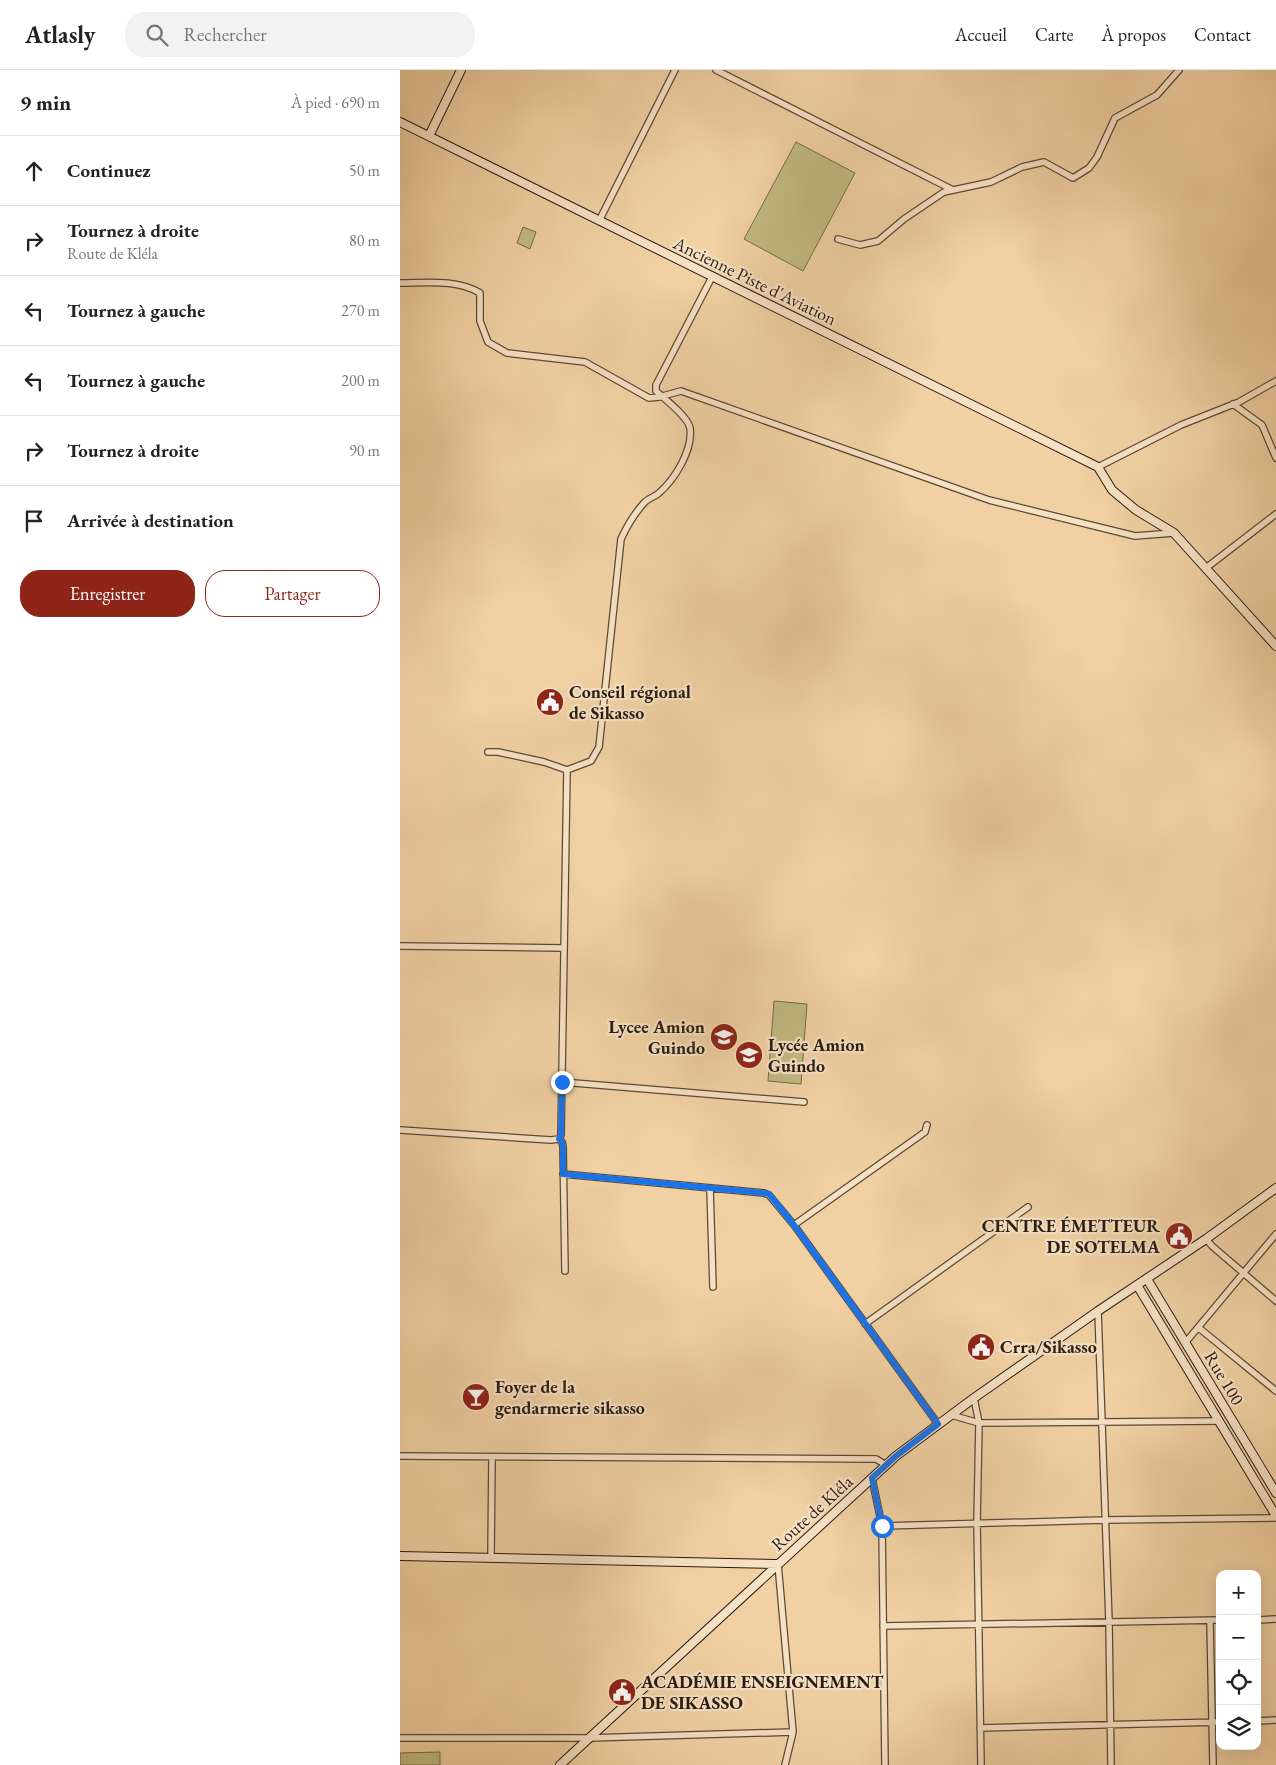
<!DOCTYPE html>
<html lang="fr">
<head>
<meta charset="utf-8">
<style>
  :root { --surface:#fff; --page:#f2f2f2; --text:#222; --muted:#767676; --line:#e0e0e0; --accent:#8f2418 }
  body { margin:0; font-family:"EB Garamond",serif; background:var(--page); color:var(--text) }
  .controls { position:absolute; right:15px; bottom:15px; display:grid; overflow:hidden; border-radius:10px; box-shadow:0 5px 20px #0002 }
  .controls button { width:45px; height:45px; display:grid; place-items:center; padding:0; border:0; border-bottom:1px solid var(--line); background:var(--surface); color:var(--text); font:25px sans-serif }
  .stop { position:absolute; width:15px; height:15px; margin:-11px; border:4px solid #1a73e8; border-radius:50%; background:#fff }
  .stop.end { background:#1a73e8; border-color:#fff; box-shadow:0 1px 5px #0008 }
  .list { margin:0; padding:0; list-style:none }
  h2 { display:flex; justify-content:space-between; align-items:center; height:65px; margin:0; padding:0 20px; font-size:21px }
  h2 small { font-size:16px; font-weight:400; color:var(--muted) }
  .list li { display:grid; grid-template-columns:32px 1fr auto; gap:15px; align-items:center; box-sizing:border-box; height:70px; padding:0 20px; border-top:1px solid var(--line) }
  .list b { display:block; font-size:19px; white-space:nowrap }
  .list p { margin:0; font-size:16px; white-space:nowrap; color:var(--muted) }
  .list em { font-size:16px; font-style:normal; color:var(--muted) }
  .actions { display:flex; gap:10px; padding:15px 20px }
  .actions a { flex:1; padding:11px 0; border:1px solid var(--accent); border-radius:20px; text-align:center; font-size:18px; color:var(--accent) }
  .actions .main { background:var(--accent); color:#fff }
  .icon { flex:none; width:28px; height:28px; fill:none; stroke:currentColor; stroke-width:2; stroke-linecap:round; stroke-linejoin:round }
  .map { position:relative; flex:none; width:876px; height:1695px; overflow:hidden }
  header { display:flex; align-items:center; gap:30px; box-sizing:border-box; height:70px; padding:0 25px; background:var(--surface); border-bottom:1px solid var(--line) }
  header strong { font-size:24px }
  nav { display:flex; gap:28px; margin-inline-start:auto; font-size:18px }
  .search { width:350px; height:45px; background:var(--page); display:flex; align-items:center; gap:12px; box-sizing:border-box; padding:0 18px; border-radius:20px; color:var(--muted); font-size:19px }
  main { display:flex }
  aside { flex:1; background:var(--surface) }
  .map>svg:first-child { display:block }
</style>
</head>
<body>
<header>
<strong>Atlasly</strong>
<div class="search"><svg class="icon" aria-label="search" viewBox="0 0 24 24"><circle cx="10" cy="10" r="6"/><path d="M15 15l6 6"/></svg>Rechercher</div>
<nav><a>Accueil</a><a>Carte</a><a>À propos</a><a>Contact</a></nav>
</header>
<main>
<aside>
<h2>9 min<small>À pied · 690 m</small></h2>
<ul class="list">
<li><svg class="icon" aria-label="ahead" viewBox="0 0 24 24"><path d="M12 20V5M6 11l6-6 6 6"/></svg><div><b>Continuez</b></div><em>50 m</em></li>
<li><svg class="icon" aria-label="right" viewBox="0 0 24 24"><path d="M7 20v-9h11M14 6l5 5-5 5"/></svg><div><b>Tournez à droite</b><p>Route de Kléla</p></div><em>80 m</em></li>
<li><svg class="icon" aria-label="left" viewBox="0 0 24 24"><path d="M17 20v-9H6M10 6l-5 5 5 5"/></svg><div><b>Tournez à gauche</b></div><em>270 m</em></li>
<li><svg class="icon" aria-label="left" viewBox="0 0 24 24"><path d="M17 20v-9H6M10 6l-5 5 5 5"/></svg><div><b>Tournez à gauche</b></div><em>200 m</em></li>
<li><svg class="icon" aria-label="right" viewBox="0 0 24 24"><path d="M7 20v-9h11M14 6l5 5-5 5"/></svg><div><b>Tournez à droite</b></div><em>90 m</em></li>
<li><svg class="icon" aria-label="arrive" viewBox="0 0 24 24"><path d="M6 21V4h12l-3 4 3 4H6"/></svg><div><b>Arrivée à destination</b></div></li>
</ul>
<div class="actions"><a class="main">Enregistrer</a><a>Partager</a></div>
</aside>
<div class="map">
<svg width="876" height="1695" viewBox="0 0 876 1695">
  <rect width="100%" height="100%" fill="#f1d1a4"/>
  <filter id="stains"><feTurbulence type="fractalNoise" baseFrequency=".004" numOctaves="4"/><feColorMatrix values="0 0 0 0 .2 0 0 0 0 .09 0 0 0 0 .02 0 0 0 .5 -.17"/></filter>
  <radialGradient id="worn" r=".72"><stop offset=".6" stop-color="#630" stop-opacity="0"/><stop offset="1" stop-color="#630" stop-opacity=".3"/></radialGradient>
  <!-- green -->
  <path fill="#c1b981" stroke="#756a4a" d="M396 72 455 103 403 201 344 169Z
    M123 157 136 162 130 179 117 173Z
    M374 931 407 934 401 1014 368 1011Z
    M40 1682V1695H0V1683Z"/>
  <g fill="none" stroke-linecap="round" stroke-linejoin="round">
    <defs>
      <path id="street" d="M316 0 553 120
        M199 151 275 0
        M438 169 460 175 478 171 504 149 544 122 591 112 622 97 644 92 673 108 689 98 697 87 715 48 757 25 779 0
        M0 213C27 213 56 209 80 223V251L88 272 107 283 185 292 249 328 259 327 281 321 589 430 735 466 774 463
        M833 334 862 355 876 388
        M698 397 781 355 839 332 876 311
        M806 498 876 444
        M88 682H98L144 692 167 700 191 691 199 677 221 469C227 456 234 444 244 433 248 428 255 427 259 423 275 409 293 380 290 358 288 347 265 329 256 321V315L312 207
        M0 876 164 878
        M162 1012 404 1032
        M0 1060 151 1070 159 1069
        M163 1104 364 1123 369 1125 394 1155 538 1354
        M310 1118 313 1217
        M394 1155 525 1062 527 1055
        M806 1169 812 1176 876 1231
        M165 1201 163 1076 162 1072 159 1069 161 1065 167 700
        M698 1241 709 1552 711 1695
        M465 1254 628 1137
        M799 1258 876 1321
        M785 1273 876 1164
        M574 1328 579 1353 577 1453 581 1695
        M551 1345 579 1353 819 1351
        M0 1386 476 1389 486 1395
        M472 1408 482 1456 485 1695
        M482 1456 705 1450 876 1448
        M91 1487 92 1387
        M378 1494 393 1662 385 1695
        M857 1550 876 1549
        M810 1551 813 1695
        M483 1556 820 1550
        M857 1651 876 1650
        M580 1658 820 1652
        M0 1668H189L393 1662"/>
      <path id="secondary" d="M0 52 698 397 712 420 736 440 774 463 876 576
        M29 66 61 0
        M747 1209 876 1423
        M737 1215 876 1446
        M0 1486 378 1494
        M160 1695 496 1386 574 1328 698 1241 806 1169 876 1118"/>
    </defs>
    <!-- street casing -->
    <use href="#street" stroke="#5b4936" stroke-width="8"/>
    <!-- secondary casing -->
    <use href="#secondary" stroke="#291c12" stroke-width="10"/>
    <!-- street -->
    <use href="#street" stroke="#f6e1c4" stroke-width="5.5"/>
    <!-- secondary -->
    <use href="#secondary" stroke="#f6e1c4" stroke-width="8"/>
  </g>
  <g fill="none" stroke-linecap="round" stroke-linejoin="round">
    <!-- route -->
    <path stroke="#1a73e8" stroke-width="6" d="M162 1012 161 1065 159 1069 162 1072 163 1076V1104L364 1123 369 1124 394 1155 538 1354 496 1386 472 1408 482 1456"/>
  </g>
  <!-- icons -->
  <defs>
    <symbol id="civic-disc" viewBox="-11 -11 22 22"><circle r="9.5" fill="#8f2418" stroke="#f6e1c4"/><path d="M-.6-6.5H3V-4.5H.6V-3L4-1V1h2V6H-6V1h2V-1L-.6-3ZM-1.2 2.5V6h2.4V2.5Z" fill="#fff"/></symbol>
    <symbol id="school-disc" viewBox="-11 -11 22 22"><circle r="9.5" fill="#8f2418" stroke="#f6e1c4"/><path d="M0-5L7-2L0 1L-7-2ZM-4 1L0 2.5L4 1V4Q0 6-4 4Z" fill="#fff"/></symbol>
    <symbol id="bar-disc" viewBox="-11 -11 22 22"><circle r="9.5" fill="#8f2418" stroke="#f6e1c4"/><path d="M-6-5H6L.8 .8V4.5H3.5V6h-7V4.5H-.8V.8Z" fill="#fff"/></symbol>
  </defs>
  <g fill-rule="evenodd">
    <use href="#civic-disc" x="134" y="616" width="32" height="32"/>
    <use href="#school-disc" x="308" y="951" width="32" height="32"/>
    <use href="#school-disc" x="333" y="969" width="32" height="32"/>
    <use href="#civic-disc" x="763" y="1150" width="32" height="32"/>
    <use href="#civic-disc" x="565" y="1261" width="32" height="32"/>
    <use href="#bar-disc" x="60" y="1311" width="32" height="32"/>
    <use href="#civic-disc" x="206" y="1606" width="32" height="32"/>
  </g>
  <g text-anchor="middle" stroke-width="4.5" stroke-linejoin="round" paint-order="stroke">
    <!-- street labels -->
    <g font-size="18" fill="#291c12" stroke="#f6e1c4">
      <text transform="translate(355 211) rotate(26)" y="6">Ancienne Piste d'Aviation</text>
      <text transform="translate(824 1308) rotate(59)" y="6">Rue 100</text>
      <text transform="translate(412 1443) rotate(-42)" y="6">Route de Kléla</text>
    </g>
    <!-- poi labels -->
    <g font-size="18" font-weight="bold" fill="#291c12" stroke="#f6e1c4" text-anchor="start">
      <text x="169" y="628">Conseil régional<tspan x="169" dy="21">de Sikasso</tspan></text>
      <text x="305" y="963" text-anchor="end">Lycee Amion<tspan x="305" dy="21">Guindo</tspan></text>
      <text x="368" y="981">Lycée Amion<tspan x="368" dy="21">Guindo</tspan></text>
      <text x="760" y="1162" text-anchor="end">CENTRE ÉMETTEUR<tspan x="760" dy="21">DE SOTELMA</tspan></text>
      <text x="600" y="1283">Crra/Sikasso</text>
      <text x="95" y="1323">Foyer de la<tspan x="95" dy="21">gendarmerie sikasso</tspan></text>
      <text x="241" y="1618">ACADÉMIE ENSEIGNEMENT<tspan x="241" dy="21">DE SIKASSO</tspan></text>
    </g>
  </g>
  <rect width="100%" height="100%" filter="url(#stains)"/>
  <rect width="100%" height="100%" fill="url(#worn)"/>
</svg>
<div class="controls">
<button>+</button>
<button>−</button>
<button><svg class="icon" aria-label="locate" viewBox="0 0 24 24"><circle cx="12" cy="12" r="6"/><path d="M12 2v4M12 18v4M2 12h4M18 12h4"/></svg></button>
<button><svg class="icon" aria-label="layers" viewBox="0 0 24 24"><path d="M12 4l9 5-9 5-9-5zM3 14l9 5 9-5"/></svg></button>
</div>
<div class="stop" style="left:482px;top:1456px"></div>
<div class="stop end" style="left:162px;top:1012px"></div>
</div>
</main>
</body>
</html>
